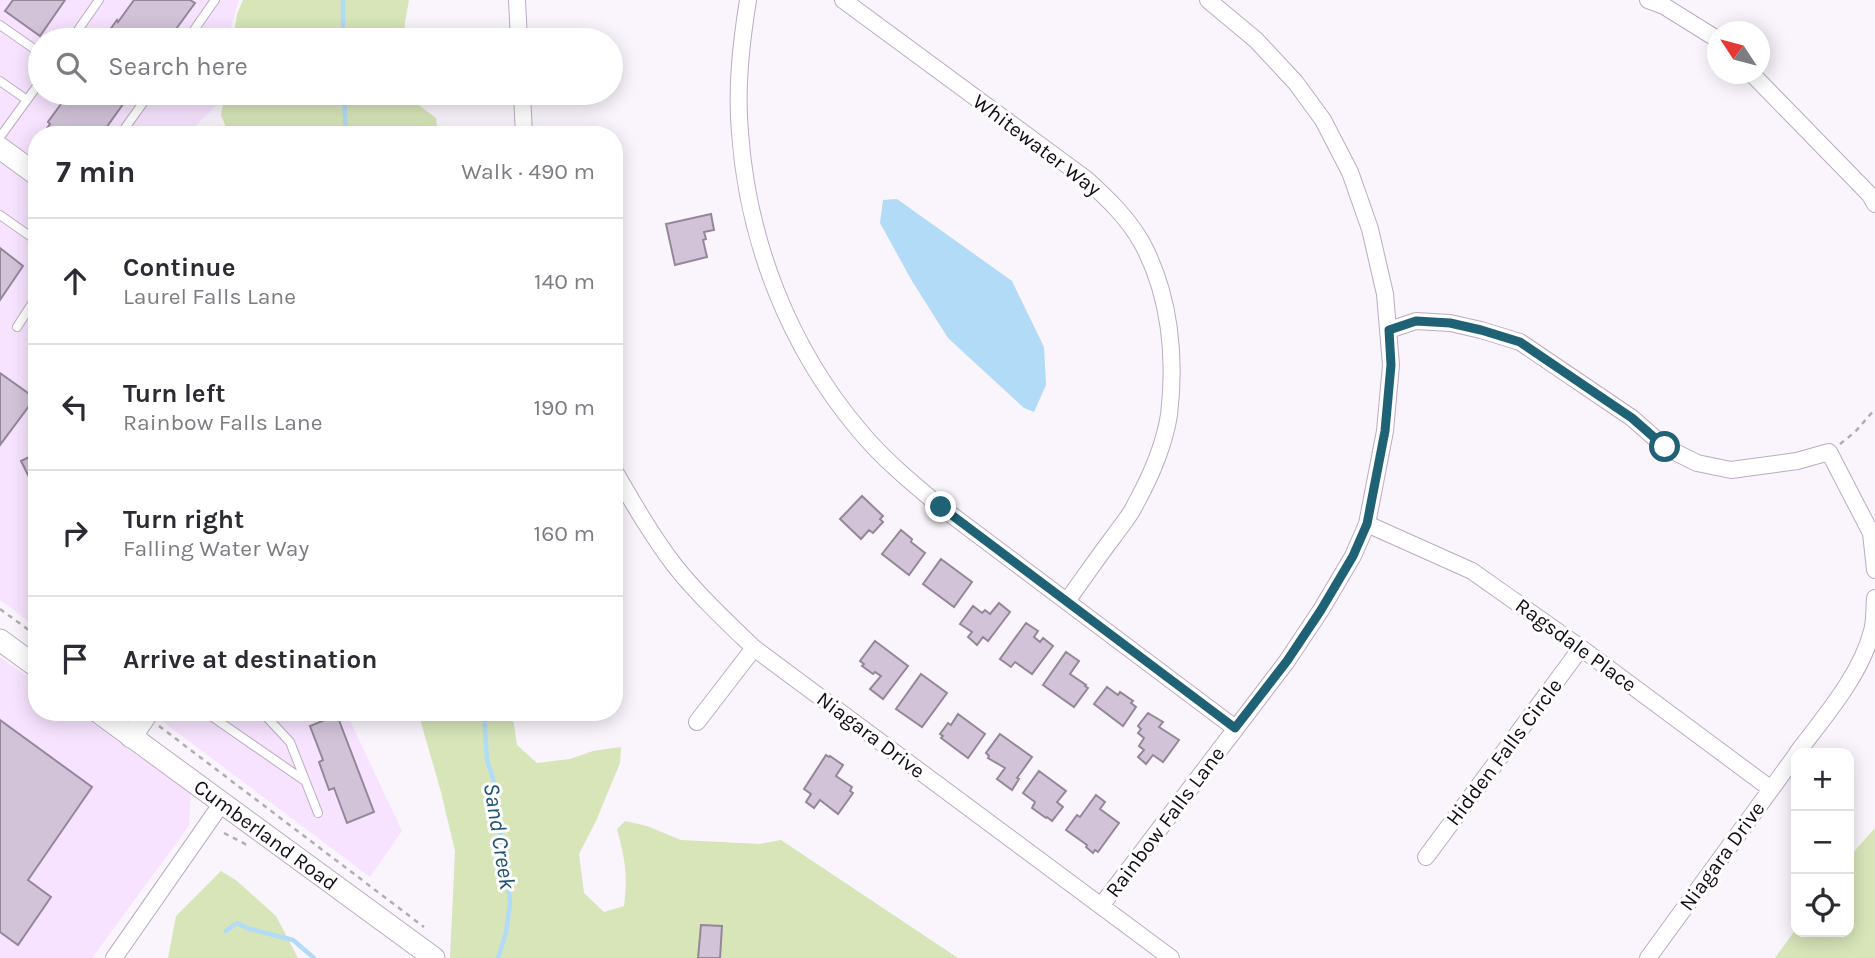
<!DOCTYPE html>
<html lang="en">
<head>
<meta charset="utf-8">
<style>
  :root { --surface:#fff; --page:#f2f2f3; --text:#2b2b33; --muted:#7c7c81; --line:#e1e1e2 }
  body { margin:0; font-family:Karla,sans-serif; background:var(--page); color:var(--text) }
  .controls { position:absolute; right:21px; bottom:21px; display:grid; overflow:hidden; border-radius:14px; box-shadow:0 4px 18px #0003 }
  .controls button { width:63px; height:63px; display:grid; place-items:center; padding:0; border:0; border-bottom:2px solid var(--line); background:var(--surface); color:var(--text); font:35px sans-serif }
  .compass { position:absolute; left:1707px; top:21px; width:63px; height:63px; border-radius:50%; background:var(--surface); box-shadow:0 4px 18px #0003; rotate:306deg }
  .stop { position:absolute; width:21px; height:21px; margin:-16px; border:5px solid #1f6275; border-radius:50%; background:#fff }
  .stop.end { background:#1f6275; border-color:#fff; box-shadow:0 2px 7px #0008 }
  .list { margin:0; padding:0; list-style:none }
  h2 { display:flex; justify-content:space-between; align-items:center; height:91px; margin:0; padding:0 28px; font-size:30px }
  h2 small { font-size:23px; font-weight:400; color:var(--muted) }
  .list li { display:grid; grid-template-columns:46px 1fr auto; gap:21px; align-items:center; box-sizing:border-box; height:126px; padding:0 28px; border-top:2px solid var(--line) }
  .list b { display:block; font-size:26px; white-space:nowrap }
  .list p { margin:0; font-size:23px; white-space:nowrap; color:var(--muted) }
  .list em { font-size:23px; font-style:normal; color:var(--muted) }
  .icon { flex:none; width:38px; height:38px; fill:none; stroke:currentColor; stroke-width:2; stroke-linecap:round; stroke-linejoin:round }
  .map { position:relative; flex:none; width:1875px; height:958px; overflow:hidden }
  .search { position:absolute; background:var(--surface); box-shadow:0 4px 18px #0003; left:28px; top:28px; width:595px; height:77px; display:flex; align-items:center; gap:18px; box-sizing:border-box; padding:0 24px; border-radius:38px; color:var(--muted); font-size:26px }
  .panel { position:absolute; background:var(--surface); box-shadow:0 4px 18px #0003; left:28px; top:126px; width:595px; height:595px; border-radius:28px }
  .map>svg:first-child { display:block }
</style>
</head>
<body>
<div class="map">
<svg width="1875" height="958" viewBox="0 0 1875 958">
  <rect width="100%" height="100%" fill="#faf4fc"/>
  <!-- built -->
  <path fill="#f7e3ff" d="M0 0H239L232 23 229 40H40V93H220L218 104 186 135H37V628L0 600Z
    M0 657 37 683V712H77L191 794 189 826 92 958H0Z
    M150 712H346L402 831 370 877Z"/>
  <!-- green -->
  <path fill="#d7e5b9" d="M243 0H409L405 22V40H233L237 14Z
    M225 93H407L416 103 436 118 438 135H229L221 115Z
    M418 712H512L517 745 537 763 570 759 593 751 621 747 620 763 596 821 579 854 584 893 604 912 624 906C628 874 625 859 617 829L625 821 647 826 681 840 760 844 781 840 958 958H450L455 851 441 792Z
    M1875 828V958H1775L1796 929V932H1849V857Z
    M221 871 237 881 276 916 298 958H168L176 916Z"/>
  <!-- water -->
  <path fill="#b2dbf7" d="M897 199 1012 281 1044 347 1046 385 1034 412 1024 408 948 338 912 281 880 223 883 200Z"/>
  <g fill="none" stroke-linecap="round" stroke-linejoin="round">
    <!-- stream -->
    <path stroke="#b2dbf7" stroke-width="4.5" d="M343 0V40
      M344 93 346 135
      M484 712 487 760 495 785 498 820 507 871 510 903 506 933 498 958
      M226 931 237 923 247 928 293 940 314 958"/>
  </g>
  <!-- building -->
  <path fill="#d2c3d8" stroke="#95879a" stroke-width="2" d="M13 0H65L40 36 5 11Z
    M134 0H190L195 3 168 40H100L103 37 104 38 117 20 118 22Z
    M69 93H131L101 135H42L50 124 48 122Z
    M711 214 714 230 704 232 706 239 703 240 707 257 675 265 666 224Z
    M0 248 23 266 0 300Z
    M0 373 35 398 0 445Z
    M37 453V493L21 461Z
    M862 496 883 516 880 519 883 522 873 533 869 530 861 539 840 519Z
    M901 530 912 539 911 542 925 553 909 575 882 554Z
    M941 559 972 582 954 607 923 584Z
    M999 603 1010 612 988 641 983 637 977 645 968 637 972 632 960 624 973 606 982 613 985 610 990 614Z
    M1026 623 1038 631 1034 637 1040 642 1043 638 1053 646 1032 674 1015 662 1011 667 1000 659Z
    M875 641 908 666 883 699 870 689 881 676 875 672 873 674 862 666 864 664 860 661Z
    M1066 652 1079 661 1070 674 1086 685 1085 686 1088 688 1074 707 1043 685Z
    M921 674 947 693 922 727 896 709Z
    M1107 687 1118 695 1120 692 1133 701 1131 703 1136 707 1123 726 1094 704Z
    M1148 713 1163 722 1159 727 1179 740 1163 762 1153 755 1146 764 1138 757 1144 750 1139 746 1144 738 1138 733 1141 729 1138 726Z
    M958 714 985 734 968 758 941 738 943 736 940 734 948 723 951 725Z
    M337 715 374 812 347 823 334 788 329 790 319 762 323 760 310 726Z
    M0 720 92 787 28 880 51 897 18 945 0 932Z
    M1000 734 1032 757 1017 778 1019 779 1012 790 997 779 1005 768 988 758 989 756 986 753Z
    M826 755 829 757 830 756 843 765 836 776 852 787 850 791 853 793 838 814 820 800 814 808 806 802 811 794 804 789Z
    M1039 771 1066 791 1057 802 1063 807 1052 821 1047 817 1046 818 1032 808 1035 802 1023 793Z
    M1096 795 1105 802 1100 809 1119 823 1098 852 1095 850 1093 853 1086 847 1087 845 1066 830 1077 815 1080 817Z
    M701 925 722 926 720 958H698Z"/>
  <g fill="none" stroke-linecap="round" stroke-linejoin="round">
    <defs>
      <path id="lane" d="M0 25 40 53
        M71 40 99 0
        M187 40 215 0
        M0 81 27 100
        M120 135 150 93
        M0 137 40 82
        M0 215 37 241
        M17 327 37 296
        M218 712 214 718 305 781
        M262 712 290 742 318 813"/>
      <path id="street" d="M517 0 519 40
        M748 0C741 44 736 88 740 133 748 242 789 347 859 430 883 459 912 483 941 507L1235 728
        M843 0 1086 179C1107 198 1128 218 1142 243 1170 295 1176 357 1169 415 1164 446 1150 478 1135 505 1130 516 1121 526 1114 536 1098 557 1083 579 1067 601
        M1648 0 1664 6 1717 39
        M1752 74 1870 195 1875 204
        M522 93 524 135
        M1389 330 1416 321 1450 323 1481 330 1520 342 1632 418 1665 447 1697 463 1731 470 1797 461 1829 452 1871 533 1875 570
        M614 470C633 503 652 536 675 566 699 596 727 622 754 648L1171 958
        M1367 524 1472 571 1581 648 1771 789
        M697 722 754 648
        M1797 753C1824 717 1861 675 1872 631 1875 621 1874 609 1875 598
        M1426 857 1581 648
        M1101 906 1287 661 1321 610 1353 556 1367 524 1385 431 1391 365 1385 294 1370 229 1350 172 1323 120 1296 83 1256 40 1208 0
        M114 958 222 803
        M1648 958 1796 755"/>
      <g id="secondary">
        <path d="M0 148 37 175"/>
        <path d="M0 640 37 667"/>
        <path id="s1" d="M98 712 434 958"/>
        <path d="M131 737 148 712"/>
      </g>
    </defs>
    <!-- lane casing -->
    <use href="#lane" stroke="#bbacc1" stroke-width="10"/>
    <!-- street casing -->
    <use href="#street" stroke="#bbacc1" stroke-width="18"/>
    <!-- secondary casing -->
    <use href="#secondary" stroke="#bbacc1" stroke-width="23"/>
    <!-- path -->
    <path stroke="#b2acb4" stroke-width="2.5" stroke-dasharray="5 5" stroke-linecap="butt" d="M1840 444 1855 432 1875 409
      M0 609 37 636
      M159 726 424 927
      M224 833 249 846"/>
    <!-- lane -->
    <use href="#lane" stroke="#fff" stroke-width="8"/>
    <!-- street -->
    <use href="#street" stroke="#fff" stroke-width="16"/>
    <!-- secondary -->
    <use href="#secondary" stroke="#fff" stroke-width="21"/>
  </g>
  <g fill="none" stroke-linecap="round" stroke-linejoin="round">
    <!-- route -->
    <path stroke="#1f6275" stroke-width="9" d="M941 507 1235 728 1287 661 1321 610 1353 556 1367 524 1385 431 1391 365 1389 330 1416 321 1450 323 1481 330 1520 342 1632 418 1665 447"/>
  </g>
  <g text-anchor="middle" stroke-width="6" stroke-linejoin="round" paint-order="stroke">
    <!-- street labels -->
    <g font-size="21" fill="#130e15" stroke="#fff">
      <text transform="translate(1037 145) rotate(37)" y="7">Whitewater Way</text>
      <text transform="translate(1576 645) rotate(36)" y="7">Ragsdale Place</text>
      <text transform="translate(871 735) rotate(37)" y="7">Niagara Drive</text>
      <text transform="translate(1504 752) rotate(-53)" y="7">Hidden Falls Circle</text>
      <text transform="translate(1165 822) rotate(-53)" y="7">Rainbow Falls Lane</text>
      <text dy="7" stroke="none"><textPath href="#s1" startOffset="208">Cumberland Road</textPath></text>
      <text transform="translate(1722 856) rotate(-54)" y="7">Niagara Drive</text>
    </g>
    <!-- water labels -->
    <g font-size="23" font-style="italic" fill="#1e5372" stroke="#fff">
      <text transform="translate(500 836) rotate(81)" y="8">Sand Creek</text>
    </g>
  </g>
</svg>
<div class="controls">
<button>+</button>
<button>−</button>
<button><svg class="icon" aria-label="locate" viewBox="0 0 24 24"><circle cx="12" cy="12" r="6"/><path d="M12 2v4M12 18v4M2 12h4M18 12h4"/></svg></button>
</div>
<svg class="compass" viewBox="-18 -18 36 36"><path d="M0-13l5 13h-10z" fill="#e53935"/><path d="M0 13l5-13h-10z" fill="#7c7c81"/></svg>
<div class="stop" style="left:1665px;top:447px"></div>
<div class="stop end" style="left:941px;top:507px"></div>
<div class="search"><svg class="icon" aria-label="search" viewBox="0 0 24 24"><circle cx="10" cy="10" r="6"/><path d="M15 15l6 6"/></svg>Search here</div>
<section class="panel">
<h2>7 min<small>Walk · 490 m</small></h2>
<ul class="list">
<li><svg class="icon" aria-label="ahead" viewBox="0 0 24 24"><path d="M12 20V5M6 11l6-6 6 6"/></svg><div><b>Continue</b><p>Laurel Falls Lane</p></div><em>140 m</em></li>
<li><svg class="icon" aria-label="left" viewBox="0 0 24 24"><path d="M17 20v-9H6M10 6l-5 5 5 5"/></svg><div><b>Turn left</b><p>Rainbow Falls Lane</p></div><em>190 m</em></li>
<li><svg class="icon" aria-label="right" viewBox="0 0 24 24"><path d="M7 20v-9h11M14 6l5 5-5 5"/></svg><div><b>Turn right</b><p>Falling Water Way</p></div><em>160 m</em></li>
<li><svg class="icon" aria-label="arrive" viewBox="0 0 24 24"><path d="M6 21V4h12l-3 4 3 4H6"/></svg><div><b>Arrive at destination</b></div></li>
</ul>
</section>
</div>
</body>
</html>
